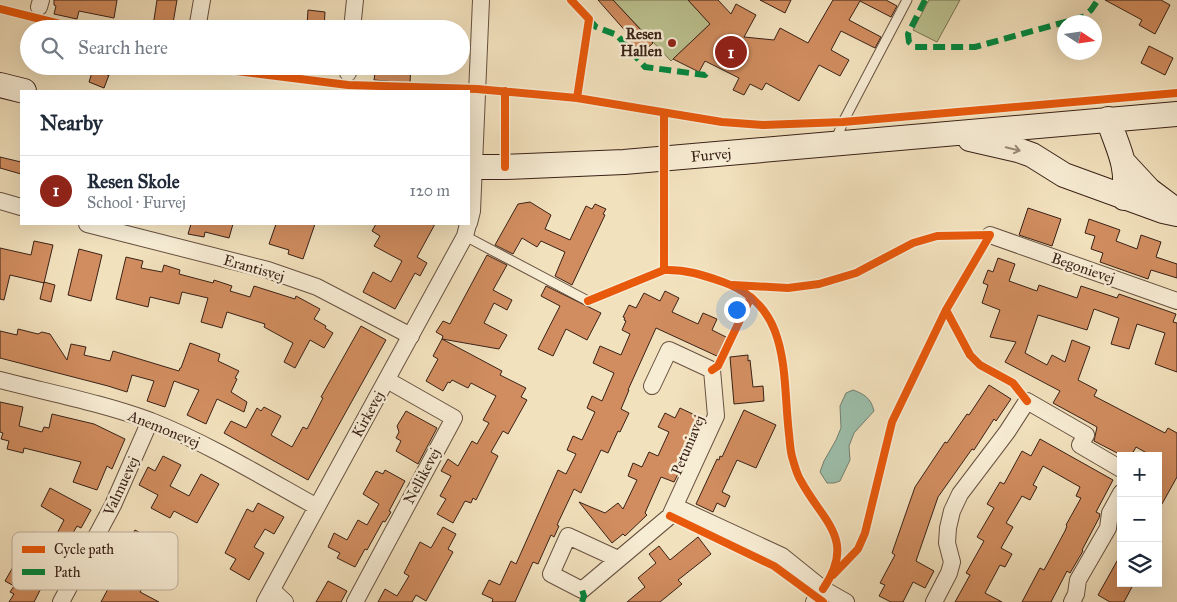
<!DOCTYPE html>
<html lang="en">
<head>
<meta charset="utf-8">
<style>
  :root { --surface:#fff; --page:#f6f6f7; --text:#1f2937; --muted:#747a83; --line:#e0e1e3; --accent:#8f2418 }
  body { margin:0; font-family:"IM FELL Great Primer",serif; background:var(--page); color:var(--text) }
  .controls { position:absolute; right:15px; bottom:15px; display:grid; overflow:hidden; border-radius:0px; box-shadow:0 5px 20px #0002 }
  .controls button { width:45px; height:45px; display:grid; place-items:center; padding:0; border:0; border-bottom:1px solid var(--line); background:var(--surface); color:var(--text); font:25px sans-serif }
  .compass { position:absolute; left:1057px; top:15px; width:45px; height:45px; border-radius:50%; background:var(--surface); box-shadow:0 5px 20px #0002; rotate:102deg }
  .you { position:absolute; left:736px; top:309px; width:18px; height:18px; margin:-12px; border:4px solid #fff; border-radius:50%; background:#1a73e8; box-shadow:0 0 0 8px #1a73e833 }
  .badge { display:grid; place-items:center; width:32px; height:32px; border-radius:50%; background:var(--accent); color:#fff; font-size:16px; font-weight:700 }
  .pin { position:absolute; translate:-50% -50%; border:2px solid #fff; box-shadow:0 1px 5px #0006 }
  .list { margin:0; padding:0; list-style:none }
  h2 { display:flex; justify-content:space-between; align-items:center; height:65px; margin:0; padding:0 20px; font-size:21px }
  h2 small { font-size:16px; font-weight:400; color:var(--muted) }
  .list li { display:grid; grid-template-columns:32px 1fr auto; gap:15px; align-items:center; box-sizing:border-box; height:70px; padding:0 20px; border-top:1px solid var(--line) }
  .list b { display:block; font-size:19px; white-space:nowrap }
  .list p { margin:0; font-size:16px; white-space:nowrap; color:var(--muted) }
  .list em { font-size:16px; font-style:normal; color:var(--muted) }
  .icon { flex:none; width:28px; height:28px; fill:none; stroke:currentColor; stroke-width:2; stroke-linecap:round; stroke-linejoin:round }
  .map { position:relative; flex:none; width:1177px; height:602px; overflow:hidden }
  .search { position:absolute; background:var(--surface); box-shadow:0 5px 20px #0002; left:20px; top:20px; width:450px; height:55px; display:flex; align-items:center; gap:12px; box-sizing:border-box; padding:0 18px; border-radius:28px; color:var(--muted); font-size:19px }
  .panel { position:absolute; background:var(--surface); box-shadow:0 5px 20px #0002; left:20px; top:90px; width:450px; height:135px; border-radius:0px }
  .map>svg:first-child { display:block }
</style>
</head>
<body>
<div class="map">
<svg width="1177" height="602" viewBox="0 0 1177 602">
  <rect width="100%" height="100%" fill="#f2e1bd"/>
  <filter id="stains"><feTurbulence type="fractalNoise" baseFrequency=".004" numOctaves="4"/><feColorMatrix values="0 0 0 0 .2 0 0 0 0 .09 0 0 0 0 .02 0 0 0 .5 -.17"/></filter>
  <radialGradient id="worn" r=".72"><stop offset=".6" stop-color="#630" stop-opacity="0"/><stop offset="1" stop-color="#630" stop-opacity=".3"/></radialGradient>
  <!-- green -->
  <path fill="#bcc290" stroke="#7a7254" d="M613 0H688L710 24 671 61Z
    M929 0H960L937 42 913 30Z"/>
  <!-- water -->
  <path fill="#9cbeaa" stroke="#747f6f" d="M853 390C864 394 871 398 874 411L854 433 849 446 850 460 840 481 834 483H827L820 472 824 461 836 440 841 428 840 406 846 393Z"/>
  <!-- building -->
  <path fill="#d18d5f" stroke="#392117" d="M54 0H117L114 18 79 11 77 19 54 14 56 6 54 5Z
    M157 0H177L172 29 153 26Z
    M598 0H613L653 43 642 53 626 36 628 34Z
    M688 0H718L731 14 736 4 756 15 744 37 774 40 780 28 808 43 833 0H886L897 6 891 17 860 1 849 20 881 37 875 48 841 31 831 50 849 60 840 76 819 65 799 101 766 83 762 90 750 84 744 95 733 90 739 78 705 61 699 72 673 59 710 24Z
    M760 0H791L785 13Z
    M1105 0H1161L1170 5 1155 34 1139 25 1142 20Z
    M308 10 325 12 324 29H312V26L307 25Z
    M1149 46 1173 58 1165 75 1141 63Z
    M94 66H110L107 75H109L104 88 89 82Z
    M376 66H411L410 83 374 80Z
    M0 157 21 162V174L0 168Z
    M530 202 551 215 545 229 570 240 586 206 592 209 595 204 606 209 603 214 605 215 572 285 555 276 565 252 541 241 537 247 522 238 513 254 495 245 518 204Z
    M1028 208 1061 219 1052 246 1019 235Z
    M1089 219 1120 230 1116 241 1137 249 1141 235 1161 242 1156 257 1177 264V278L1151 270 1148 279 1100 262 1103 253 1091 249 1095 236 1085 233Z
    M191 224H233L229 238 205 232 204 237 188 234Z
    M276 224H315L303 259 288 254 289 250 269 244Z
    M376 224H435L417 257 427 263 420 276 415 273 395 309 363 292 373 272 391 282 402 261 374 246 380 236 372 231Z
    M34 241 53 245 44 283 10 275 4 300 0 299V248L31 255Z
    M79 249 102 255 91 301 68 295Z
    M487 255 507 265 493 290 512 300 507 310 494 303 484 323 507 335 499 349 442 339 443 336 436 332 443 321 450 324Z
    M126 257 143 261 141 268 162 272 164 265 180 270 179 274 213 283 214 280 232 286 230 291 250 297 254 286 295 299 296 296 320 309 314 319 326 326 325 328 333 333 324 348 310 340 295 368 284 362 293 343 264 327 265 324 227 312 222 328 201 322 208 298 182 292 179 304 150 297 148 307 116 299Z
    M998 258 1015 264 1009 281 1037 291 1039 285 1077 298 1081 286 1117 298 1119 294 1176 314 1173 322 1177 323V372L1155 364 1165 333 1137 324 1129 349 1111 344 1119 318 1094 309 1087 330 1038 315 1025 353 1047 365 1052 355 1065 362 1072 340 1090 347 1078 380 1097 390 1094 396 1165 433 1168 428 1177 433V477L1158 511V456H1152L1136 447 1131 456H1123L1094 441 1097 427 1053 403 1060 391 1005 362 1016 342 990 337 1000 310 982 303 988 285 983 283 988 270 993 272Z
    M44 282 55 285 51 302 40 299Z
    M546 286 601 313 587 340 566 329 553 356 538 349 560 306 541 296Z
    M665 291 679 298 672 312 698 324 703 313 717 319 712 330 728 338 719 357 656 328 628 390H629L621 409 629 413 620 432 618 431 608 453 601 450 581 493 574 489 557 525 559 526 554 537 551 535 538 564 533 562 515 602H492L493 599 482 594 489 580 500 585 511 561 516 564 558 470 566 474 576 454 567 450 573 436 582 440 595 412 587 408 592 396 602 401 614 373 593 363 600 346 621 355 630 334 622 330 626 321 624 320 625 318 623 317 629 305 636 308 644 293 660 301Z
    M361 326 386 340 308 480 224 433 231 421 246 428 257 408 261 411 264 407 281 416 271 435 292 447 303 427 307 429 323 398 321 397Z
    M18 329 38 334 42 332 50 334 67 360 71 344 86 347 84 355 110 361 113 351 179 371 180 368H181L190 343 220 354 218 361 239 371 235 378 237 379 231 392 247 402 244 412 217 399 206 424 187 415 199 390 174 381 165 407 147 401 154 381 132 375 127 392 108 386 0 358V331L17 335Z
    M442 339 502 371 500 375 526 388 521 397 527 400 508 434 503 431 491 452 498 456 476 500 473 498 471 503 465 501 453 523 437 514 446 499 440 496 451 476 441 471 448 459 458 466 472 441 477 444 489 423 483 420 496 396 471 383 468 388 452 380 450 383 448 382 443 391 426 381 438 359 433 356Z
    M748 355V361L750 360 753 387 763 386 764 401 734 404 730 357Z
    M989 385 1011 399 996 421 994 419 974 450 972 449 938 497 916 561 934 571 925 588 913 582 903 602H891L879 596 885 585 880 583 895 555 892 553 915 487 945 442 947 443 967 414 969 415Z
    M0 402 23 407 19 426 42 432 44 427 49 428 52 414 94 424 125 439 112 469 107 466 97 490 73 482 81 462 24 448 23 453 7 449 9 441 1 439 3 433 0 432Z
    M680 408 699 417 677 465 681 468 674 482 661 477 645 513 647 515 625 536 623 534 612 543 579 502 605 513 618 503 623 509 637 480 628 476 633 463 642 467 649 452 658 456 669 432 658 427 665 413 675 418Z
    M744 410 776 425 756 468 737 460 722 492 730 496 725 507 717 503 713 512 696 504 717 459 719 460 720 456 722 457Z
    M406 411 437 428 418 464 396 451 401 441 396 438 399 432 397 426Z
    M1040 439 1113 480 1096 512 1100 514 1099 518 1082 550 1083 551 1070 573 1067 571 1051 602H1022L1040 568 1044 570 1065 531 1067 526 1066 525 1081 498 1076 496 1080 487 1043 466 1033 485 1037 487 1030 500 1022 496 1006 523 1013 527 1001 548 1012 554 1005 567 1000 565 985 593 1002 602H955L970 575 966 573 984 541 977 537 994 508 987 504 1000 482 1004 484 1022 451 1031 456Z
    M163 456 181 465 170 486 189 496 201 474 219 484 197 523 174 511 170 518 151 508 158 495 139 485 148 467 155 471Z
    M385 470 405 481 389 511 391 512 385 522 383 521 367 550 365 549 355 567 337 558 340 553 328 547 334 533 347 540 358 520 367 525 379 504 363 494 376 471 383 474Z
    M50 488 91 510 81 528 77 526 64 549 67 551 57 567 53 565 34 602H9L14 594 10 592 14 586 5 581 33 532 52 543 64 520 41 506Z
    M258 503 284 517 274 534 265 529 254 547 264 553 249 580 230 569 236 559 225 553 247 509 253 512Z
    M443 527 456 534 448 549 453 552 426 601 416 595 412 602H378L385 589 397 596 409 576 404 573 420 542 431 548Z
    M135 530 166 547 165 548 172 552 164 565 158 561 157 563 139 553 128 572 145 584 140 592 159 602H101L116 574 103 567 110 555 116 558 124 543 127 544Z
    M698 537 711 554 678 580 682 584 660 602H627L645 587 638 578 656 563 649 554 659 546 670 560Z
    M1121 554V583H1134L1124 602H1110L1098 595Z
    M328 581 347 591 341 602H316Z"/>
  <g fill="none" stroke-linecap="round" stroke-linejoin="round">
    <defs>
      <path id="lane" d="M835 142 843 122 907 0
        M465 236 588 301"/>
      <path id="street" d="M39 7 41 0
        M197 29 202 0
        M352 29 355 0
        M348 73V66
        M0 201 21 207
        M469 223 472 211 481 0
        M87 224 268 270 317 287 411 336
        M990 235 1177 301
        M0 380C50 393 102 403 151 421 209 444 263 477 317 507
        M676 507 782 556 823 589 846 602
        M618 559 568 536 551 574 582 590 670 516 716 416 712 370 669 350 652 386
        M272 590 285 602
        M61 602 113 505 150 421
        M265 602 465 236 468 224
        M355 602 454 418 387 380
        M814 602 823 589
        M934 602 949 573 952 562 947 543 948 528 952 511 960 494 1007 432 1027 401 1086 435 1080 445 1121 469
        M1072 602 1076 594 1078 580 1108 528 1110 513 1121 493"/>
      <path id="secondary" d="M0 85 24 91
        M1108 119C1118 149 1129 165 1124 198
        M970 139 1018 150 1032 155 1064 175 1163 211 1177 214
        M1124 163 1149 190 1173 208
        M469 167H505L624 162 1177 114"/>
    </defs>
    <!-- lane casing -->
    <use href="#lane" stroke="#675140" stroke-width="11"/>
    <!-- street casing -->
    <use href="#street" stroke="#675140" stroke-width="18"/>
    <!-- secondary casing -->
    <use href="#secondary" stroke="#392117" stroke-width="26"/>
    <!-- lane -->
    <use href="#lane" stroke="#f7ecd4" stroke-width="9"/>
    <!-- street -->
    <use href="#street" stroke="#f7ecd4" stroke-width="16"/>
    <!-- secondary -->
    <use href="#secondary" stroke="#f7ecd4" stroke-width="24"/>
    <!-- quiet -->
    <path stroke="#00873e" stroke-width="6" stroke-dasharray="12 6" stroke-linecap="butt" d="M925 0 908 34 909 42 915 47H975L1083 17 1091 10 1098 0
      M589 19 596 27 617 35 645 67 705 75 710 69
      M582 602 584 596 582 590"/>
    <defs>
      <path id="cycleway" d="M571 0 589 19 577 98
        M0 9 72 27 109 29
        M215 66 236 71 348 85 477 89 577 98 722 122 763 125 843 122 1177 93
        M664 113V270
        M505 167V91
        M733 285 788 288 819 284 856 273 913 243 937 236 990 235 946 310 892 422 865 533 858 549 833 575
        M588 301 664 270C685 269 703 275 723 282 792 306 782 375 789 434 790 442 790 452 793 460 795 467 797 475 801 481 823 522 857 539 823 589
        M946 310 970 355 980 365 1013 383 1027 401
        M712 370 718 366 751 297
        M670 516 774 566 823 602"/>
    </defs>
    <!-- cycleway casing -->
    <use href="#cycleway" stroke="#f7ecd4" stroke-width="11"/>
    <!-- cycleway -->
    <use href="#cycleway" stroke="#e8590c" stroke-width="8"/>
  </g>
  <!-- one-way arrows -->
  <defs><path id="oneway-shaft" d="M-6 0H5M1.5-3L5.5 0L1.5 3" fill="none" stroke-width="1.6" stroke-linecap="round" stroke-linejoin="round" transform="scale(1.25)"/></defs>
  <use stroke="#988676" href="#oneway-shaft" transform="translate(1013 149) rotate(14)"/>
  <!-- markers -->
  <circle fill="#8f2418" stroke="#f7ecd4" stroke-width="2" cx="672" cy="43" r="5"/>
  <g text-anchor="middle" stroke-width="5" stroke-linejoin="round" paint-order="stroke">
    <!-- poi labels -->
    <g font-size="15" font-weight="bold" fill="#392117" stroke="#f7ecd4" text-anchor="end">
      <text x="662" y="39">Resen<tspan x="662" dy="17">Hallen</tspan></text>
    </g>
    <!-- street labels -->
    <g font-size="15" fill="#392117" stroke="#f7ecd4">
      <text transform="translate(711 155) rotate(-5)" y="5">Furvej</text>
      <text transform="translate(254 268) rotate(16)" y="5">Erantisvej</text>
      <text transform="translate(1083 268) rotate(19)" y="5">Begonievej</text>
      <text transform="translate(368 414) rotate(-61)" y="5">Kirkevej</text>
      <text transform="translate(164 429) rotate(22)" y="5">Anemonevej</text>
      <text transform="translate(688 445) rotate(-67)" y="5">Petuniavej</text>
      <text transform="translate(422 476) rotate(-62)" y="5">Nellikevej</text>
      <text transform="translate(121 486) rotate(-65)" y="5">Valmuevej</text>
    </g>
  </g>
  <!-- legend -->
  <rect x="12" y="532" width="166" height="58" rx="8" fill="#f7ecd4" stroke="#beaf9b" stroke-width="1"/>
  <rect x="22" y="546" width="23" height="7" fill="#e8590c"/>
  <rect x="22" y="569" width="23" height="6" fill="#00873e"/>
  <g font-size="14" fill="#392117">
    <text x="54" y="554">Cycle path</text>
    <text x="54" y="577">Path</text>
  </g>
  <rect width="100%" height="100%" filter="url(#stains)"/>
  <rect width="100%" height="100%" fill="url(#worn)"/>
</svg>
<div class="controls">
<button>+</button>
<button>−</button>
<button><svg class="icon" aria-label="layers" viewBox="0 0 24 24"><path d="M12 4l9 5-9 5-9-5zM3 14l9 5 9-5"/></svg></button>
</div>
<svg class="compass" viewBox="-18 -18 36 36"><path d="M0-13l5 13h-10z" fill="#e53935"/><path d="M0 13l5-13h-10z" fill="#747a83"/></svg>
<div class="you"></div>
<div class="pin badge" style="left:731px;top:52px">1</div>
<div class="search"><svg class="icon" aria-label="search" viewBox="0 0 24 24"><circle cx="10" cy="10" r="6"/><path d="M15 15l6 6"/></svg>Search here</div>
<section class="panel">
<h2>Nearby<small></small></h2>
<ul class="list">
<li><span class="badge">1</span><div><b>Resen Skole</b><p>School · Furvej</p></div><em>120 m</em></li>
</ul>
</section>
</div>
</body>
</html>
